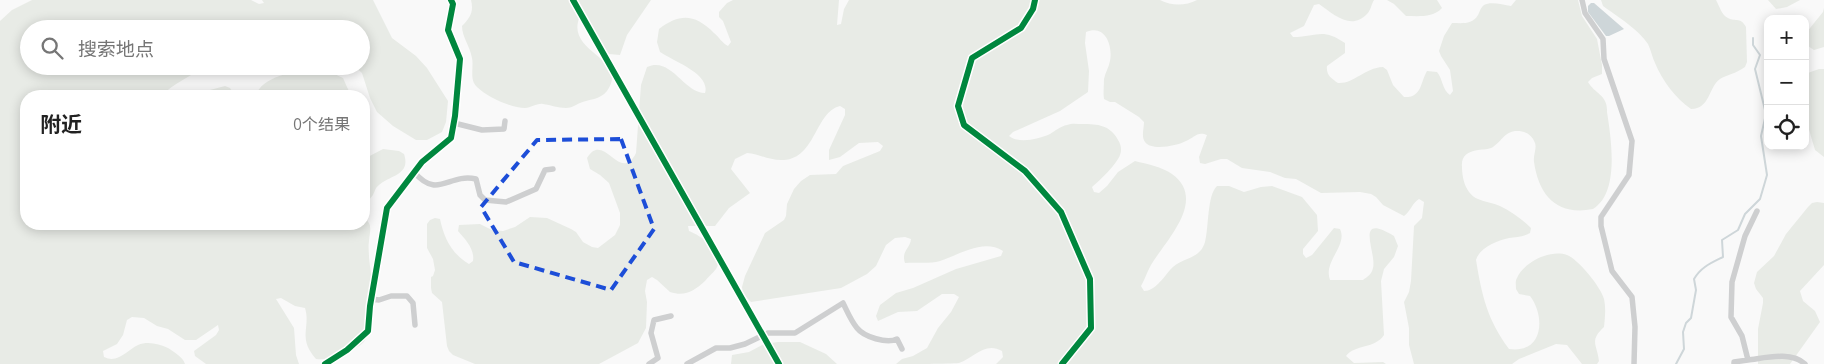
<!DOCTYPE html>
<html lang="zh">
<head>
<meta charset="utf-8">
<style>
  :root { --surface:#fff; --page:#f2f2f2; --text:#222; --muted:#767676; --line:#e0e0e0 }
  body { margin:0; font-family:Ubuntu,"Noto Sans SC",sans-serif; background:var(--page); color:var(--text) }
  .controls { position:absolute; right:15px; top:15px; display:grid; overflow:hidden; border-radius:10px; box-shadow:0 2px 12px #0003 }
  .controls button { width:45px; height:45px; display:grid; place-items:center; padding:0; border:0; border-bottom:1px solid var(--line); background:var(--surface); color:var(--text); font:25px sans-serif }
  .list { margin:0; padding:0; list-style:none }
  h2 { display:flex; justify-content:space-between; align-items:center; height:65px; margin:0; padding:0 20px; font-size:21px }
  h2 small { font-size:16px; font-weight:400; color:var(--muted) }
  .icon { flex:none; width:28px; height:28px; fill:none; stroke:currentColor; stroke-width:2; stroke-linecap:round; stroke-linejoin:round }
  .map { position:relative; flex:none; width:1824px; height:364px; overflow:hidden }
  .search { position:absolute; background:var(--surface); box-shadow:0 2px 12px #0003; left:20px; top:20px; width:350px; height:55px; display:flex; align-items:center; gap:12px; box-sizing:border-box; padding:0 18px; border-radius:28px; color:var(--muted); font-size:19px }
  .panel { position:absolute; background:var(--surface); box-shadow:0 2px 12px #0003; left:20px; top:90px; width:350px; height:140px; border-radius:20px }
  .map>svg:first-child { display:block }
</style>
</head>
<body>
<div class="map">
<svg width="1824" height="364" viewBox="0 0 1824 364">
  <rect width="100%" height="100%" fill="#f9f9f9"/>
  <!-- green -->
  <path fill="#e8ebe6" d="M32 0H251L259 4 264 3 262 0H373L392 38 416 56 427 68 448 101 446 122 442 132 427 140H416L393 126 377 112 370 98 362 73 354 66H361V29H29V66H206C191 76 174 83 161 96H26V224H364V217C373 225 370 230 369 241 368 247 369 252 369 257 371 279 379 318 367 337 363 345 356 348 349 351 338 357 328 360 316 359 297 337 311 328 305 308L295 306 281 298 276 299 294 328 296 355 299 364H206L195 356 194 351 216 335 219 330 218 325 196 340H185L168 329 157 326 144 318 132 317 127 320 123 335 117 344 103 351 104 357C118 364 127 350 138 345 148 341 159 344 168 348 174 352 183 357 185 364H0V21L12 10Z
    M471 0H651L627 35 620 55 609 54 601 46 581 14C561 53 631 57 607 91 600 100 589 99 580 103 575 105 572 108 566 108 558 108 551 105 543 104 537 103 531 108 525 108 511 108 487 97 477 87 469 80 474 67 472 58 470 46 462 37 462 26 470 18 474 12 471 0Z
    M733 0H839L837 25 841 24 844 9 849 0H1160C1172 6 1185 6 1197 0H1374C1371 5 1371 10 1367 14 1351 31 1333 14 1319 4L1314 5 1304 26 1290 33 1293 37C1317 37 1322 27 1345 43V53L1327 66C1326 75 1331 78 1338 83 1354 84 1364 68 1383 67L1387 70 1393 85 1404 97C1422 98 1420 83 1427 71L1437 72C1443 79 1442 90 1450 95L1453 91 1450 70 1441 56 1439 51 1444 36 1452 23C1462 23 1472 25 1478 15 1480 12 1480 8 1484 5 1491 1 1503 5 1511 6L1516 0H1578L1582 16 1597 39 1602 65V74L1592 78 1588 82C1595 94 1608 95 1607 112 1611 138 1620 193 1593 209 1557 216 1539 196 1534 162 1533 155 1537 149 1535 143 1532 135 1526 131 1517 131 1505 131 1502 141 1493 147 1488 150 1483 149 1478 150 1467 152 1461 156 1462 167 1462 179 1466 194 1478 199 1485 202 1493 203 1500 206 1512 212 1522 219 1531 228L1530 233C1523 237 1516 237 1509 238 1498 240 1479 248 1476 260 1482 296 1487 319 1509 349 1543 354 1546 317 1530 296L1519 294 1516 289C1516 285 1515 281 1517 278 1524 262 1550 249 1567 255 1578 259 1601 287 1604 299 1606 308 1605 318 1604 327 1589 341 1597 344 1599 361L1597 364H1582L1567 345 1556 344 1519 359 1512 364H1414L1409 345V328L1404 302 1409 292 1411 281 1414 226 1422 218 1424 202 1419 199C1412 203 1411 211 1404 216L1383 205 1376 197 1371 194 1360 192 1321 193 1296 179 1285 178 1270 172 1242 168 1227 159H1221L1205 164 1200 163 1199 157 1207 135C1197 131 1194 138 1186 141 1177 146 1151 151 1145 142 1141 137 1144 128 1144 122L1139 117 1115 102H1110L1104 99C1103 93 1104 86 1104 79 1105 73 1109 67 1110 61 1113 45 1105 24 1086 32L1085 43 1089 71 1088 92 1060 111 1013 132 1009 136C1019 144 1039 139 1050 134 1055 131 1061 126 1067 125 1072 123 1077 124 1082 124 1098 124 1110 125 1118 140 1122 146 1122 153 1118 159 1111 170 1102 178 1092 187L1094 192 1099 193 1107 186 1118 172 1135 161C1147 164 1162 167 1172 174 1208 200 1165 241 1151 265 1147 272 1145 279 1141 286L1144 291C1155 291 1163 278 1170 270 1181 257 1200 260 1205 242 1209 227 1207 195 1217 186H1229L1244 192 1261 187 1272 186 1302 197 1317 215 1318 231 1303 249V254L1306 258 1312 255 1334 228 1340 229C1348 246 1323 261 1330 280H1363C1367 277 1372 274 1373 268 1377 253 1353 211 1394 236L1398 246 1394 257 1384 269 1381 281 1384 335C1375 349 1355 344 1346 356L1354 363 1383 362 1386 364H996L1003 357 1002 351C985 341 974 358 959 363 950 364 909 364 896 364L902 359 913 356 927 348 938 328 951 312 959 297 954 294H942L917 311 898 312 878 321 876 316 880 305 896 293 913 288 956 269 1001 256 1003 251C983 238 959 255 940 261 930 264 916 262 905 263 901 251 910 249 911 239L905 237 895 238 886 245 876 266 867 274 841 288 751 302 743 294 742 287 745 276 765 233 784 220 786 216 787 204 794 189 801 181 810 175 836 174 843 166 880 151 883 146 878 142 859 143 840 157 829 160V150L845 115V109L840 106C815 112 816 158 784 160 770 161 760 154 747 153L735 159 731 169 750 193 729 208 715 226H688L689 231C702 236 726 253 716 269 713 273 708 277 705 281 694 291 685 297 670 292L657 280 652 277 647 280 645 291 647 302 646 328 638 343 599 364H475L453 355 449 351 447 346 442 302 432 293 431 288V277L433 276 435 270 433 259 427 248V224L430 220 435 218 440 219C444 238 451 253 469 264L473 261C475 249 465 239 458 231L459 225 480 224 492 230 503 231 515 227 530 217 547 218 571 229 576 232 583 242 592 247 598 248 615 235 620 225V213L609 183 600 175 590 169 587 158C604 130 620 185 636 153L641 85 647 67C671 56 684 93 705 93 711 74 673 61 660 52L657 42 659 29C680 13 695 14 714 33 719 37 722 43 728 46L731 42 723 21 719 17V12L727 3Z
    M1387 0H1437L1442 8C1433 18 1418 16 1406 16L1394 4Z
    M1601 0H1716C1719 5 1722 16 1728 18 1736 22 1741 17 1746 27L1747 62 1745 67C1737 73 1727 75 1720 79 1708 88 1710 109 1691 109 1676 99 1662 80 1655 63 1652 57 1651 50 1648 44 1639 30 1617 16 1603 6Z
    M1768 0H1800L1787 7 1776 9Z
    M1824 8V47L1814 50 1805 44 1806 33 1823 12Z
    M312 68 328 71 343 78 351 96H256C261 76 295 72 312 68Z
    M1819 69H1824V157L1815 150 1805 116V74Z
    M225 86 230 88 235 96H200L210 90Z
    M383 149 399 151 404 154C411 175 391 175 379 185 375 188 375 191 373 195 370 199 367 201 364 204V159Z
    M1817 202 1824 203V265L1800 291 1803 301 1815 311 1820 322 1790 364H1758V329L1763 303V298L1756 289 1754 283 1757 272 1774 256 1786 234 1808 207 1812 203Z
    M778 342H800L826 354 837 364H731L732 355 749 352 764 344Z"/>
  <!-- water -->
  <path fill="#ced6d9" d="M1591 3H1594L1624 29 1609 36H1606L1588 12V6Z"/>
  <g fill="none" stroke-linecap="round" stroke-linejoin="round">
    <!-- stream -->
    <path stroke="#ced6d9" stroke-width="2" d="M1676 364 1684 349 1683 332 1686 323 1691 318 1696 290 1694 279C1701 267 1711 263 1723 257L1722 240 1738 230 1745 214 1760 199 1765 182 1767 175 1761 136 1766 114 1755 69 1760 55 1753 45V38"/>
    <!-- minor -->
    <path stroke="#cecfd0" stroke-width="5.5" d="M573 0 779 364
      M1035 0 1033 9 1021 28 972 58 958 106 964 125 1025 171 1061 212 1090 279 1091 328 1062 364
      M1582 0 1585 13 1603 39 1604 59 1632 141 1629 175 1601 217V226L1612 271 1632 297 1635 327 1634 364
      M454 123 482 130 504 129 505 121
      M414 172C438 200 448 173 476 179L480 195 485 200 506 202 536 189 545 170 553 169
      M371 299 379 300 391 296H407L413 303 415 325
      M1748 360C1765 358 1791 351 1805 364
      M325 364 347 350 368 331 370 306 387 208 422 162 451 138 455 116 460 59 448 30 453 4 451 0
      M649 364 658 358 651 333 654 320 671 316
      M687 364 716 348H730L745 344 768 333H795L843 303C847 311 851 321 857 328 864 337 887 344 897 339L902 349
      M1734 364V362L1748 360 1742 336 1731 317 1732 282 1745 236 1757 211"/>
    <defs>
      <path id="cycleway" d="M573 0 779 364
        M1035 0 1033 9 1021 28 972 58 958 106 964 125 1025 171 1061 212 1090 279 1091 328 1062 364
        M325 364 347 350 368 331 370 306 387 208 422 162 451 138 455 116 460 59 448 30 453 4 451 0"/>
    </defs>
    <!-- cycleway casing -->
    <use href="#cycleway" stroke="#fff" stroke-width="9"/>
    <!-- cycleway -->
    <use href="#cycleway" stroke="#00873e" stroke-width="6"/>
  </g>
  <!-- marked area -->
  <path fill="none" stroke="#1d4ed8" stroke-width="4" stroke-dasharray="10 6" stroke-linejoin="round" d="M621 139 654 229 611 290 514 262 481 207 537 140Z"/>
</svg>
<div class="controls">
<button>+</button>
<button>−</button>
<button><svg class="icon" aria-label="locate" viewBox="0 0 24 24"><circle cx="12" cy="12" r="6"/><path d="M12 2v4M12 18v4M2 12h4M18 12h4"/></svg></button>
</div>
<div class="search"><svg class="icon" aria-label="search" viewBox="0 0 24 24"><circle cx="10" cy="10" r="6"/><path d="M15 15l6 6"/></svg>搜索地点</div>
<section class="panel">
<h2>附近<small>0个结果</small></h2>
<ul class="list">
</ul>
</section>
</div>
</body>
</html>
